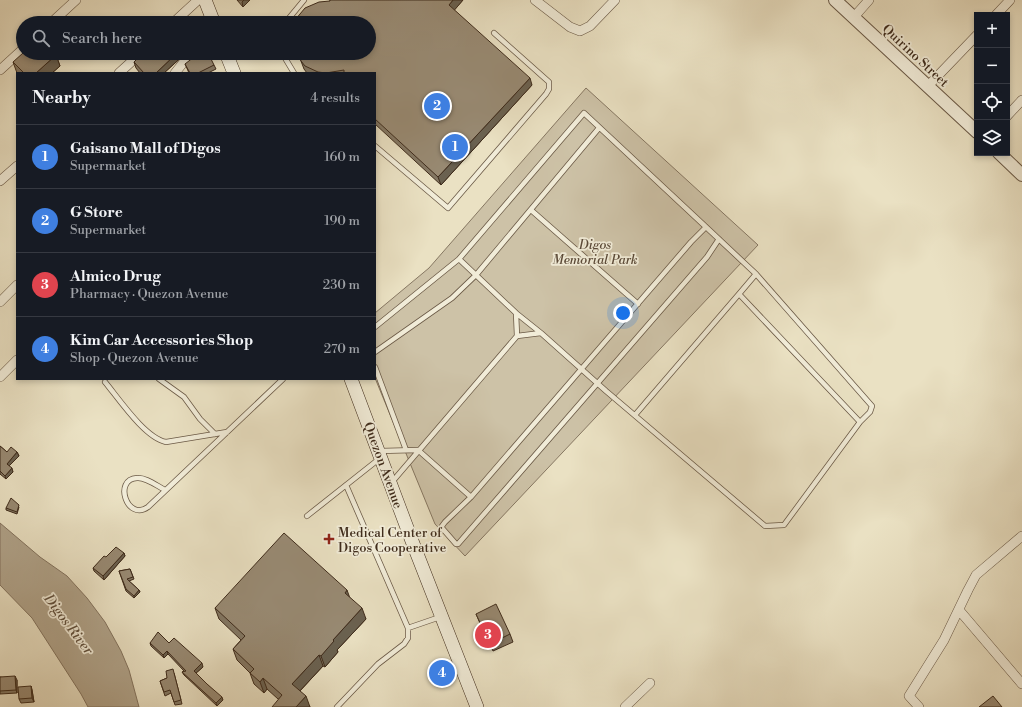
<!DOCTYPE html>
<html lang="en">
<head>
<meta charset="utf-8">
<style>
  :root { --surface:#171b24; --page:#242831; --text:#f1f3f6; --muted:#9ea1a6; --line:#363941; --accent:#c59692 }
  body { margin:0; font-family:"Libre Bodoni",serif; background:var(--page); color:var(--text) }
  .controls { position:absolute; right:12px; top:12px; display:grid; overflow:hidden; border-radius:0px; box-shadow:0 2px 6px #0003 }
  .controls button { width:36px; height:36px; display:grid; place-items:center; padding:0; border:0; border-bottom:1px solid var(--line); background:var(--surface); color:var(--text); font:20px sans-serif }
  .you { position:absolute; left:623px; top:313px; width:14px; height:14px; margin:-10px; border:3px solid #fff; border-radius:50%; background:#1a73e8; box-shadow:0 0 0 6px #1a73e833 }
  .badge { display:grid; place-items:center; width:26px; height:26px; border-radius:50%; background:var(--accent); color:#fff; font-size:13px; font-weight:700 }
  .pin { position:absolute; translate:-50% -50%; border:2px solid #fff; box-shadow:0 1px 4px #0006 }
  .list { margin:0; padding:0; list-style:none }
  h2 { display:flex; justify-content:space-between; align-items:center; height:52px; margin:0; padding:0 16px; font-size:17px }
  h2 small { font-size:13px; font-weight:400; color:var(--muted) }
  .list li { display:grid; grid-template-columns:26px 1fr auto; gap:12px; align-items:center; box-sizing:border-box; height:64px; padding:0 16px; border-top:1px solid var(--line) }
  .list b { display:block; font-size:15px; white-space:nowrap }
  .list p { margin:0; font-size:13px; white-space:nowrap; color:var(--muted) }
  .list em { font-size:13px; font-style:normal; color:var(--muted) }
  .icon { flex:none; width:22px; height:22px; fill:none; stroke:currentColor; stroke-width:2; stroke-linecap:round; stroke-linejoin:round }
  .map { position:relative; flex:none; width:1022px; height:707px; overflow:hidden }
  .search { position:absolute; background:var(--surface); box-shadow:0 2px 6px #0003; left:16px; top:16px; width:360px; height:44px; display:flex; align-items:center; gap:10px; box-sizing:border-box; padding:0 14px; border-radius:22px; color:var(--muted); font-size:15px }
  .panel { position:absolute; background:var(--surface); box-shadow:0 2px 6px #0003; left:16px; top:72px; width:360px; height:308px; border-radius:0px }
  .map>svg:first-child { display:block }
</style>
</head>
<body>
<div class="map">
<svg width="1022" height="707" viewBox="0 0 1022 707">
  <rect width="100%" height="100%" fill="#eae1c3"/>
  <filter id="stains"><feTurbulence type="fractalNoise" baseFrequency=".005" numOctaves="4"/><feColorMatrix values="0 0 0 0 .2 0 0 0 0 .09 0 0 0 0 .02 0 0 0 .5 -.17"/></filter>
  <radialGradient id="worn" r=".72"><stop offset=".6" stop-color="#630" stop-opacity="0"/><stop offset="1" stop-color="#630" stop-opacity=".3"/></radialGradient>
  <!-- green -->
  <path fill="#cdc2a7" stroke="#867762" d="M586 88 758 245 465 556 435 524 375 378V313L429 268Z"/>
  <!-- water -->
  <path fill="#b0a38a" stroke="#83735e" d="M0 523 40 557 67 576 87 598 105 622 121 651 129 670 139 707H88L81 694 32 618 0 585Z"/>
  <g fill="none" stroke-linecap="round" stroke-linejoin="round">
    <defs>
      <path id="service" d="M285 23 304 0
        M285 58 294 73
        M375 146 448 208 546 94 549 89V82L494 33
        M531 210 638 304
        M706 227 756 274
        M459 259 516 313 517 336 541 333 606 391 765 526 784 525 860 422 739 294 635 415
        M739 294 756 274 872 406 870 412 860 422
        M516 313 541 333
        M375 327 459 259 584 113 706 227 691 242 471 497 445 522 442 526V528L456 544H458L707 257 719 239
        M375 352 452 298 476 275 599 128
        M375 367 406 450
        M159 379 184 397 200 419 215 434
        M105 382C119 399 145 438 166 442L227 432
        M380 451 418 450 471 497
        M392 482 517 336
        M165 490C157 486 146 477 137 478 113 479 127 522 148 507L283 379
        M307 516 379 459
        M408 628 440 617
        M337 707 378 664 404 644 408 638V628L346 485"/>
      <path id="minor" d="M535 0 570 27 580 31 590 26 615 0
        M996 15 1010 0
        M854 17 869 0
        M51 23 76 0
        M173 23 198 0
        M0 70 23 49
        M119 73 141 53
        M175 73 183 63 196 53
        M928 86 977 35
        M1007 116 1022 100
        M0 181 17 166
        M0 302 17 285
        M0 377 17 360
        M959 610 1022 684
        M625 707 650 683
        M919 707 909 696 944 640 968 590 976 575 1022 536"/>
      <path id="tertiary" d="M835 0 977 132
        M999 153 1022 175"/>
      <path id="secondary" d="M205 0 214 23
        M226 53 234 73
        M351 379 412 541 477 707"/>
    </defs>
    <!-- service casing -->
    <use href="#service" stroke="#6a5946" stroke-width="6"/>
    <!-- minor casing -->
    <use href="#minor" stroke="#6a5946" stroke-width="10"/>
    <!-- tertiary casing -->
    <use href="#tertiary" stroke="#6a5946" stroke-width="14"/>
    <!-- secondary casing -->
    <use href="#secondary" stroke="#3f2c1c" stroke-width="14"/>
    <!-- service -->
    <use href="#service" stroke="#f1ecd8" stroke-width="4.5"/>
    <!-- minor -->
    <use href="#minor" stroke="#f1ecd8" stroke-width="9"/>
    <!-- tertiary -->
    <use href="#tertiary" stroke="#f1ecd8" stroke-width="12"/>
    <!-- secondary -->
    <use href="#secondary" stroke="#f1ecd8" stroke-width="13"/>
  </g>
  <!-- wall -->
  <path fill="#837763" stroke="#3f2c1c" d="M237 0H250L243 7Z
    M330 0H463L454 10 532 85 441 185 375 124V73H307L304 69 298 53 330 1Z
    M143 53H186L164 73H140L136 68 134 62Z
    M56 55 60 66 52 73H17L13 62Z
    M185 64 214 65 216 69 208 73H189Z
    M0 446 7 452H17L19 456 9 466 13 472 6 479 0 474Z
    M19 507 17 514 6 510V508Z
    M124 553 125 556 104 580 94 571 93 568 106 557Z
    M130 569 134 579 129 581 139 590 140 592 134 598 126 591 119 571Z
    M349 597 366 619 337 650 338 652 331 660 325 667 323 666 300 691 310 707 278 699 267 689 264 693 254 684 250 673 237 660 233 649 241 640 219 619 215 608Z
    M476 614 510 634 513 642 493 651 479 621Z
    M150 643H169L203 667 196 673 223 700 217 706 184 675 182 672 184 671 168 654 164 658 151 646Z
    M174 673 182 704 175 705 171 693 165 696 160 681 167 678Z
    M0 677 17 680V693L0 694Z
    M31 686 32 690 34 702 21 703 19 699Z"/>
  <!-- shaded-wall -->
  <path fill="#6a6150" stroke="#3f2c1c" d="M244 0H250L243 7 242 2Z
    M453 0H463L452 13 449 5Z
    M177 53H186L164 73H156Z
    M56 55 60 66 52 73H36Z
    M530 78 532 85 441 185 438 177Z
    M17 452 19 456 8 467 7 464Z
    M12 468 13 472 6 479 5 476Z
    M124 553 125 556 104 580 103 576Z
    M139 590 140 592 134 598V596Z
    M347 590 351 601 345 593Z
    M362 608 366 619 337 650 338 652 325 667 321 656 333 640Z
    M167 651 168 654 164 658 163 655Z
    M319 655 323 666 296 695 292 684Z
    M202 663 203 667 195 674 194 671Z
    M15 676 17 680V693L16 690Z
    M263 678 267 689 264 693 260 682Z
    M31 686 32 690 34 702 32 698Z
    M306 696 310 707H296Z
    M222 697 223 700 217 706 216 703Z"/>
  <!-- building -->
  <path fill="#988a73" stroke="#3f2c1c" d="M330 0H453L449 5 530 78 438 177 375 119V73H344V70L326 73 318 72 305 66 301 61 298 53H369V23H294L295 20 305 8 319 2 330 1Z
    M182 17 188 23H176Z
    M23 53H54L56 55 36 73H24L13 62Z
    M143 53H177L156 73H144L134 62Z
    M199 53H208L214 65 198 73H190L185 64Z
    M0 446 7 452 11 447 17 452 7 464 12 468 5 476 0 471Z
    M11 498 19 505 17 512 6 508Z
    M284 533 347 590 345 593 362 608 333 640 334 641 327 649 321 656 319 655 292 684 306 696 296 707H272L282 695 263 678 260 682 250 673 254 669 233 649 245 636 215 608Z
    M116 547 124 553 103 576 93 568 104 556 106 557Z
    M130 569 133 577 127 579 139 590 134 596 126 589 119 571Z
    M496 604 510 634 490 644 476 614Z
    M158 632 169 643 174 638 202 663 194 671 207 684 222 697 216 703 182 672 186 671 167 651 163 655 150 643Z
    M173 669 181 700 174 702 170 690 164 692 160 681 167 678 166 671Z
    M15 676 16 690 0 691V677Z
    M31 686 32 698 19 699 18 687Z
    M993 696 1002 707H979Z"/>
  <!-- markers -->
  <path fill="#8f2418" stroke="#f1ecd8" stroke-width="1.5" d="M327 533h4v4h4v4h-4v4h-4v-4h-4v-4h4z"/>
  <g text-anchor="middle" stroke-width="3.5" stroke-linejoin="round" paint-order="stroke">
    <!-- street labels -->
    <g font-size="13" fill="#3f2c1c" stroke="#f1ecd8">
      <text transform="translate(916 55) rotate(43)" y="5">Quirino Street</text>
      <text transform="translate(384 465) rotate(70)" y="5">Quezon Avenue</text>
    </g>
    <!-- park labels -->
    <g font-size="13" font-style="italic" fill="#5b4a38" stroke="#f1ecd8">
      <text x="595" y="249">Digos<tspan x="595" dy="15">Memorial Park</tspan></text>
    </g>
    <!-- poi labels -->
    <g font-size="13" fill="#3f2c1c" stroke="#f1ecd8" text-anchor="start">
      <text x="338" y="537">Medical Center of<tspan x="338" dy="15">Digos Cooperative</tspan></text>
    </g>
    <!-- water labels -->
    <g font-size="14" font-style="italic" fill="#61503d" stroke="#f1ecd8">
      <text transform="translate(69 624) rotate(53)" y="5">Digos River</text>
    </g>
  </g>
  <rect width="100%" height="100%" filter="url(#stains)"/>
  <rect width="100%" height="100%" fill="url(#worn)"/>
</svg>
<div class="controls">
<button>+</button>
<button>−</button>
<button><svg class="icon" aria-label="locate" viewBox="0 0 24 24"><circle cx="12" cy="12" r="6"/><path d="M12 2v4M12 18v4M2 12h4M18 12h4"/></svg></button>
<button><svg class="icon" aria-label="layers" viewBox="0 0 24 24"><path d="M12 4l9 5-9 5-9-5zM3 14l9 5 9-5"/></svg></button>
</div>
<div class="you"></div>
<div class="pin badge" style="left:455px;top:147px;background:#3f7fe0">1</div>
<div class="pin badge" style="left:437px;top:106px;background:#3f7fe0">2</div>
<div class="pin badge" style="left:488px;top:635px;background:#e0444e">3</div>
<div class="pin badge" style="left:442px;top:673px;background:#3f7fe0">4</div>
<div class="search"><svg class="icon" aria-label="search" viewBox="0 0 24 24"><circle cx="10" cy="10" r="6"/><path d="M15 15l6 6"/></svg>Search here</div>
<section class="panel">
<h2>Nearby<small>4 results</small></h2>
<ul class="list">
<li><span class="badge" style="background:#3f7fe0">1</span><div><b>Gaisano Mall of Digos</b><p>Supermarket</p></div><em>160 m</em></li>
<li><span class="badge" style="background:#3f7fe0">2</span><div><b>G Store</b><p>Supermarket</p></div><em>190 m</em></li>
<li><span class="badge" style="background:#e0444e">3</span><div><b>Almico Drug</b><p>Pharmacy · Quezon Avenue</p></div><em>230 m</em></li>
<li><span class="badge" style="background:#3f7fe0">4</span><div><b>Kim Car Accessories Shop</b><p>Shop · Quezon Avenue</p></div><em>270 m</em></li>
</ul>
</section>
</div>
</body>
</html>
